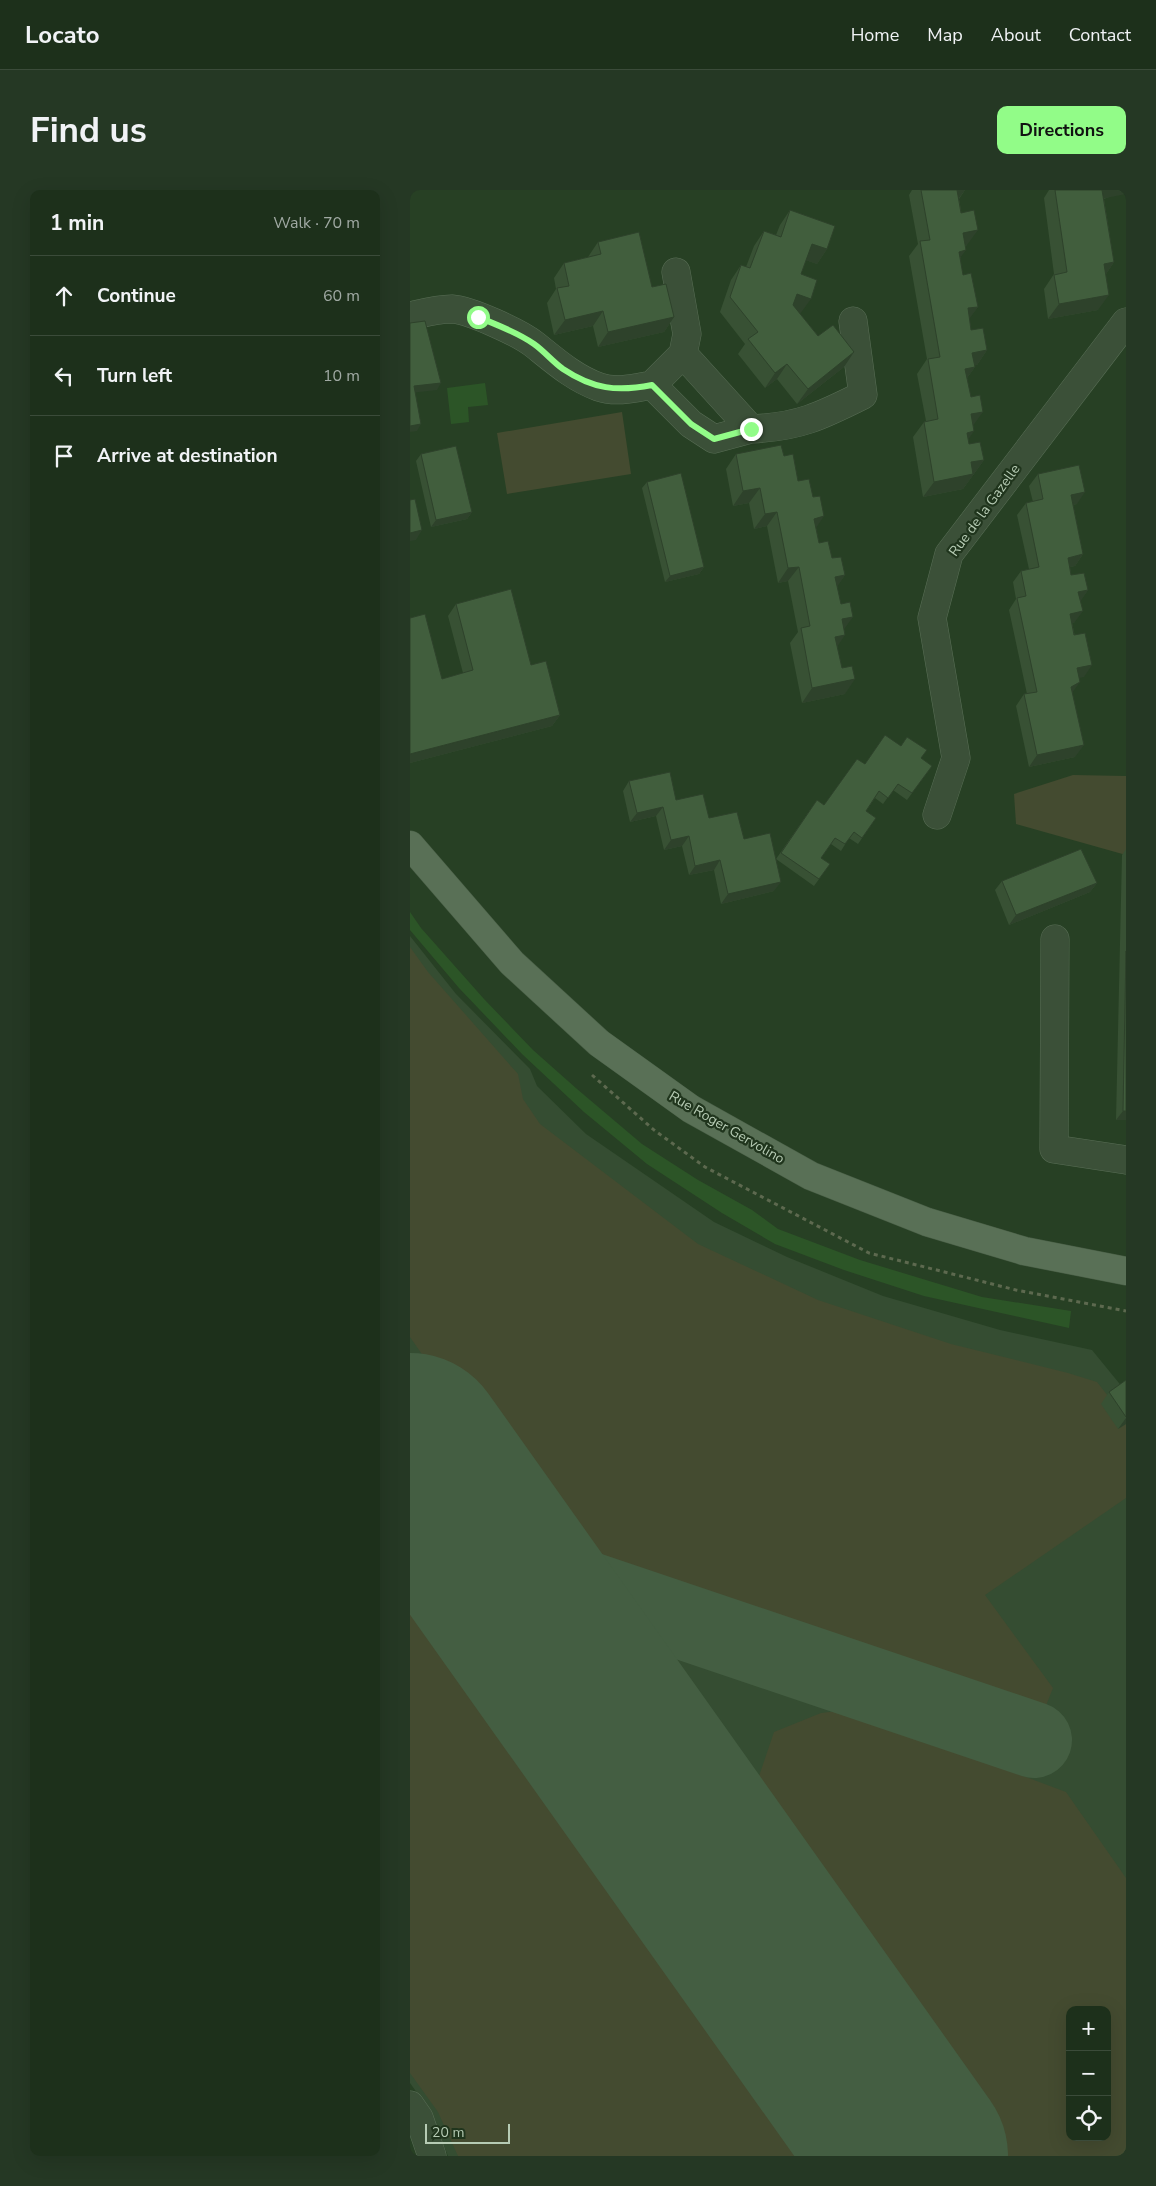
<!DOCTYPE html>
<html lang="en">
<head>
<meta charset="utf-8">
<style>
  :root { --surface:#1d301b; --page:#253824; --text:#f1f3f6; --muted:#a0a9a3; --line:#3b4b3a; --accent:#92fc88 }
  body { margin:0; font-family:"Nunito Sans",sans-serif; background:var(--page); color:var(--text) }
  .controls { position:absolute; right:15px; bottom:15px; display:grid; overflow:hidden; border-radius:10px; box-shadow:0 5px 20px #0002 }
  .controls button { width:45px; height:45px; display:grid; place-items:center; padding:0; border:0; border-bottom:1px solid var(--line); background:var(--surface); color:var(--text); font:25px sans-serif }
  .scale { position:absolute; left:15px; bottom:12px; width:85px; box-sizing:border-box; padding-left:5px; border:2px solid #b6cbb4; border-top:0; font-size:14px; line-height:18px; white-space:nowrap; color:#b6cbb4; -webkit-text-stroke:4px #20351d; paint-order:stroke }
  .stop { position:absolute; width:15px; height:15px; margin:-11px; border:4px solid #92fc88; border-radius:50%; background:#fff }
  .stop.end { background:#92fc88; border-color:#fff; box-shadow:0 1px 5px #0008 }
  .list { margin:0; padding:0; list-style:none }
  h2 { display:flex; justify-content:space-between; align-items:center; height:65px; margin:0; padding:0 20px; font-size:21px }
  h2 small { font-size:16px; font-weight:400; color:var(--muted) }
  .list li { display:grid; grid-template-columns:32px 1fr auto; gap:15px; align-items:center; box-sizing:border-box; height:80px; padding:0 20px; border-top:1px solid var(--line) }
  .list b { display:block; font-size:19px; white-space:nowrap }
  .list em { font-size:16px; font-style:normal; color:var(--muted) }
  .icon { flex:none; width:28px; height:28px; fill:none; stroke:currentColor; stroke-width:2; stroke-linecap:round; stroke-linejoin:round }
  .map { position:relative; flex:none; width:716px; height:1966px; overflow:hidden; border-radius:10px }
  header { display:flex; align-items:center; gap:30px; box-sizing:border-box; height:70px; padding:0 25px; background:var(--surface); border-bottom:1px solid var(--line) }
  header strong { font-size:24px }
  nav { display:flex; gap:28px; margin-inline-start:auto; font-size:18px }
  .intro { display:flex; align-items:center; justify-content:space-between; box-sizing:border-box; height:120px; padding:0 30px }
  h1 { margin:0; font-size:35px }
  .button { padding:12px 22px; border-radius:10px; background:var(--accent); color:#111; font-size:18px; font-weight:700 }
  main { display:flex; gap:30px; padding:0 30px }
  aside { flex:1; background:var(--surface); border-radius:10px; box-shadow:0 5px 20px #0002 }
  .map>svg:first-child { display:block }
</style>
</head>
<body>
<header>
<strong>Locato</strong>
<nav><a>Home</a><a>Map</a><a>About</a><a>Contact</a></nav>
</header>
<div class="intro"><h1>Find us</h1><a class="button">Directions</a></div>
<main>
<aside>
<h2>1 min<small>Walk · 70 m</small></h2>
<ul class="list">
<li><svg class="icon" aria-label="ahead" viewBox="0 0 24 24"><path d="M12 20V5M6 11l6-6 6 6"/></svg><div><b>Continue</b></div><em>60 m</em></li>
<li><svg class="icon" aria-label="left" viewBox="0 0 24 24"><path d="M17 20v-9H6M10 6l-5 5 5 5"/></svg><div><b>Turn left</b></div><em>10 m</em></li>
<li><svg class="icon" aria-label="arrive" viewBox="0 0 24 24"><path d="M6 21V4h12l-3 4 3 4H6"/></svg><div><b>Arrive at destination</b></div></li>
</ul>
</aside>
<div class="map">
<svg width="716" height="1966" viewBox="0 0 716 1966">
  <rect width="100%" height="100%" fill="#274024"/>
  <!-- airport -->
  <path fill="#354d32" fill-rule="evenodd" d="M0 746 46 804 120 879 127 896 176 944 304 1032 377 1067 473 1106 590 1140 682 1160 713 1198 716 1196V1966H38L20 1921 0 1893ZM660 1820H697V1947H660Z"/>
  <!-- green -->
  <path fill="#444b30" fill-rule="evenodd" d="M212 222 221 284 97 304 87 243Z
    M663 585 716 586V665L606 634 604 604Z
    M0 757 18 782 108 884 113 909 130 934 288 1054 408 1110 541 1154 658 1183 687 1192 716 1229V1308L575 1405 643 1498 635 1518 592 1512 230 1390 157 1359 129 1333 0 1147Z
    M0 1386 412 1966H48L28 1922 0 1883Z
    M437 1520 656 1602 716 1688V1966H578L361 1656 346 1595 364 1542 411 1523ZM660 1820H697V1947H660Z"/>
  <!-- water -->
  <path fill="#2c5527" d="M75 193 78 215 58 217 59 232 41 234 37 198Z
    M0 722 11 738 74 809 123 860 167 899 232 954 288 990 342 1020 368 1039 450 1070 572 1107 661 1121 659 1138 514 1106 434 1080 365 1054 312 1023 237 974 174 922 112 864 49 798 0 740Z"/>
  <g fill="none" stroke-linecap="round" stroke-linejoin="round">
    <!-- taxiway -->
    <path stroke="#445e42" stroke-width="76" d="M76 1365 624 1550"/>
    <!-- runway -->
    <path stroke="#445e42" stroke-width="192" d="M0 1259 502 1966"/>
    <defs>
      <path id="minor" d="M266 82 277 144 273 164 341 239C389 237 411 226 453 205L443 131
        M0 126C13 123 28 119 42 119 60 120 110 143 125 155 145 171 164 188 189 197 206 203 225 198 242 195
        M273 164 242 195 281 234 304 249 341 239
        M527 625 546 568 522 428 539 364 716 132
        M645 749 644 959 716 970
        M0 1915 9 1928 22 1966"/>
      <path id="major" d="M0 655 102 773 189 853 281 919 401 986 517 1032 614 1061 716 1081"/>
    </defs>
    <!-- minor casing -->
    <use href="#minor" stroke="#596e56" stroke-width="29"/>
    <!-- major casing -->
    <use href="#major" stroke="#475c44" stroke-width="29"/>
    <!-- path -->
    <path stroke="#5d694f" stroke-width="3" stroke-dasharray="4 4" stroke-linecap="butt" d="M182 885 244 940 295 977 459 1063 606 1100 716 1121"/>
    <!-- minor -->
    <use href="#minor" stroke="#3b5038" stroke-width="28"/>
    <!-- major -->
    <use href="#major" stroke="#597056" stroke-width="28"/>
  </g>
  <!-- wall -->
  <path fill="#385134" d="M502 0H555L549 9 557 55 555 56 550 69 553 85 568 117 559 128 561 140 577 160 567 175H564L565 177 557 188 563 236 558 250 559 254 574 270 553 299 513 307 503 247 514 232 516 231 507 184 517 169 499 66 508 54 499 5Z
    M639 0H716L694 9 704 72 696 84 688 120 638 129 634 99 644 84 634 8Z
    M380 20 417 59 407 74 396 70 391 84 390 124 434 177 387 214 367 189 355 198 328 164 335 154 310 122 321 90 331 75 336 77 344 56 354 41 366 45 370 35Z
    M188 52 242 97 264 127 254 142 188 157 183 136 144 145 137 113 146 99 144 88 154 73 178 67Z
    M11 264 62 322 57 329 21 337 6 271Z
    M326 264 374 266 388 291 406 338 409 353 422 368 435 385 427 396 434 439 427 457 435 504 392 513 380 453 388 442 378 391 368 393 357 336 344 339 339 313 323 316 316 279Z
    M628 284 667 314 663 315 673 364 665 376 660 377 661 385 678 400 670 411 664 433H662L674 487H669L662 503 665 567 619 577 606 516 614 504H617L599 420 606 409 603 392 611 381 619 379 607 325 616 313 623 312 619 296Z
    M237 292 294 377 289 384 255 392 232 298Z
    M46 414 121 475 150 525 142 536 0 573V428L32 489 53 483 38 426Z
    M491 556 522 576 497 610 483 600 473 614 465 608 456 621 466 628 448 654 439 648 431 661 421 654 411 668 420 674 404 696 366 669 407 610 414 615 455 574Z
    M219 591 266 610 334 649 364 701 311 714 304 680 279 685 272 656 254 660 246 626 220 632 213 601Z
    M716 659V930H706L712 665Z
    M592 691 687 693 680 702 599 735 585 700Z
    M716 1190V1234L708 1239 691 1214 699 1202Z"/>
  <!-- shaded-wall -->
  <path fill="#2e422b" d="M547 0H555L546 12Z
    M689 0H716V4L681 11Z
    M568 40 557 55 542 58 553 43Z
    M402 54 417 59 407 74 392 69Z
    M556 60 545 75 549 62Z
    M704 72 694 87V74Z
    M387 104 401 109 390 124 377 119Z
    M699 105 688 120 638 129 649 114Z
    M568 117 557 132 558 118Z
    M193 121 183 136 144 145 155 130Z
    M264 127 254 142 188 157 198 142Z
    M577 160 567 175 552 178 562 163Z
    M444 162 434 177 387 214 398 199Z
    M377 174 367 189 355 198 365 183Z
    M565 177 554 192 555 179Z
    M31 193 27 200 0 203 4 196Z
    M573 222 562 237 561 224Z
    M11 234 7 241 0 242V236Z
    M564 241 554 256 557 243Z
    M574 270 553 299 513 307 524 292 561 272Z
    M350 298 339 313 323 316 333 301Z
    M675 302 667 314 653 317 661 305Z
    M62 322 57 329 21 337 26 330Z
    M367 322 357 336 344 339 355 324Z
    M414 326 404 341V329Z
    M12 340 6 350 0 351V343Z
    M673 364 665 376 650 379 658 368Z
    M294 377 289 384 255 392 260 386Z
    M389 377 378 391 368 393 378 378Z
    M435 385 425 400V387Z
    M678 400 670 412 668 402Z
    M673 421 664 433 652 436 660 424Z
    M443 427 432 442V429Z
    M435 445 425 460V447Z
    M682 475 674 487 659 490 667 478Z
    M445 489 435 504 392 513 402 498Z
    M670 492 662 503 661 497Z
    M150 525 142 536 0 573V564Z
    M674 555 665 567 619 577 627 565Z
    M253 617 246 626 220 632 227 623Z
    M279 646 272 656 254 660 261 650Z
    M310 670 304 680 279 685 285 676Z
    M371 692 364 701 311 714 318 704Z
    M687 693 680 702 599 735 606 725Z
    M713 921H716V930H706Z
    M716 1228V1234L708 1239Z"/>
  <!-- building -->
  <path fill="#415e3d" stroke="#2e422b" d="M511 0H547L551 23 564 20 568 40 553 43 556 60 549 62 553 85 561 83 568 117 558 118 561 140 573 138 577 160 562 163 565 177 555 179 561 207 570 205 573 222 561 224 564 241 557 243 559 254 570 252 574 270 561 272 563 284 524 292 514 232 528 229 518 169 530 167 510 51 520 50Z
    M645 0H692L704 72 694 74 699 105 649 114 644 85 657 82Z
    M380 20 425 36 417 59 402 54 391 84 407 90 401 109 387 104 383 115 408 146 423 135 444 162 398 199 377 174 365 183 338 149 348 142 320 107 331 75 340 78 354 41 371 47Z
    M229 42 242 97 256 94 264 127 198 142 193 121 155 130 147 98 159 96 154 73 191 64 188 52Z
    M15 131 31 193 4 196 11 234 0 236V133Z
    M371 255 374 266 383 264 388 291 399 289 403 307 410 306 414 326 404 329 409 353 418 351 422 368 431 367 435 385 425 387 431 414 440 412 443 427 432 429 435 445 425 447 432 478 442 476 445 489 402 498 391 438 400 436 389 377 378 378 367 322 355 324 350 298 333 301 326 264Z
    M46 256 62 322 26 330 11 264Z
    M669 275 675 302 661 305 673 364 658 368 661 385 674 383 678 400 668 402 673 421 660 424 664 445 675 443 682 475 667 478 670 492 661 497 674 555 627 565 614 504 627 502 607 408 616 406 611 381 629 377 616 313 633 309 628 284Z
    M271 283 294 377 260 386 237 292Z
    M5 309 12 340 0 343V310Z
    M101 399 121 475 136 471 150 525 0 564V428L15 424 32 489 63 480 46 414Z
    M475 545 491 556 497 547 517 560 511 568 522 576 502 603 488 594 478 608 469 601 456 621 466 628 452 648 444 642 435 654 425 648 411 668 420 674 409 689 371 663 407 610 414 615 447 569 455 574Z
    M260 582 266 610 293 604 299 628 327 622 334 649 360 643 371 692 318 704 310 670 285 676 279 646 261 650 253 617 227 623 219 591Z
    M671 659 687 693 606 725 592 691Z
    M716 761V921H713Z
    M716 1190V1227L699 1202Z"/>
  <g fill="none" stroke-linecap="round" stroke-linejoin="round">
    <!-- route -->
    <path stroke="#92fc88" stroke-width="6" d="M68 127C87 135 107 142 124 154 134 161 143 172 153 179 183 199 207 202 242 195L281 234 304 249 341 239"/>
  </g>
  <g text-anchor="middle" stroke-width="4.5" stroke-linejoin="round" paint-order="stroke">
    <!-- street labels -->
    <g font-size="14" fill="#b6cbb4" stroke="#20351d">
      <text transform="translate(574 320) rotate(-54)" y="5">Rue de la Gazelle</text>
      <text transform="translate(317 937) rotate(30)" y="5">Rue Roger Gervolino</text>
    </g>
  </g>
</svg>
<div class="controls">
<button>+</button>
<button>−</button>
<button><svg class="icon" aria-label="locate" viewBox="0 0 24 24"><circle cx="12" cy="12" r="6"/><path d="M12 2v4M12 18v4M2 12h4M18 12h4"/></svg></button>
</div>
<div class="scale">20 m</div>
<div class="stop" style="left:68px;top:127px"></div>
<div class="stop end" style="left:341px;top:239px"></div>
</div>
</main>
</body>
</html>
